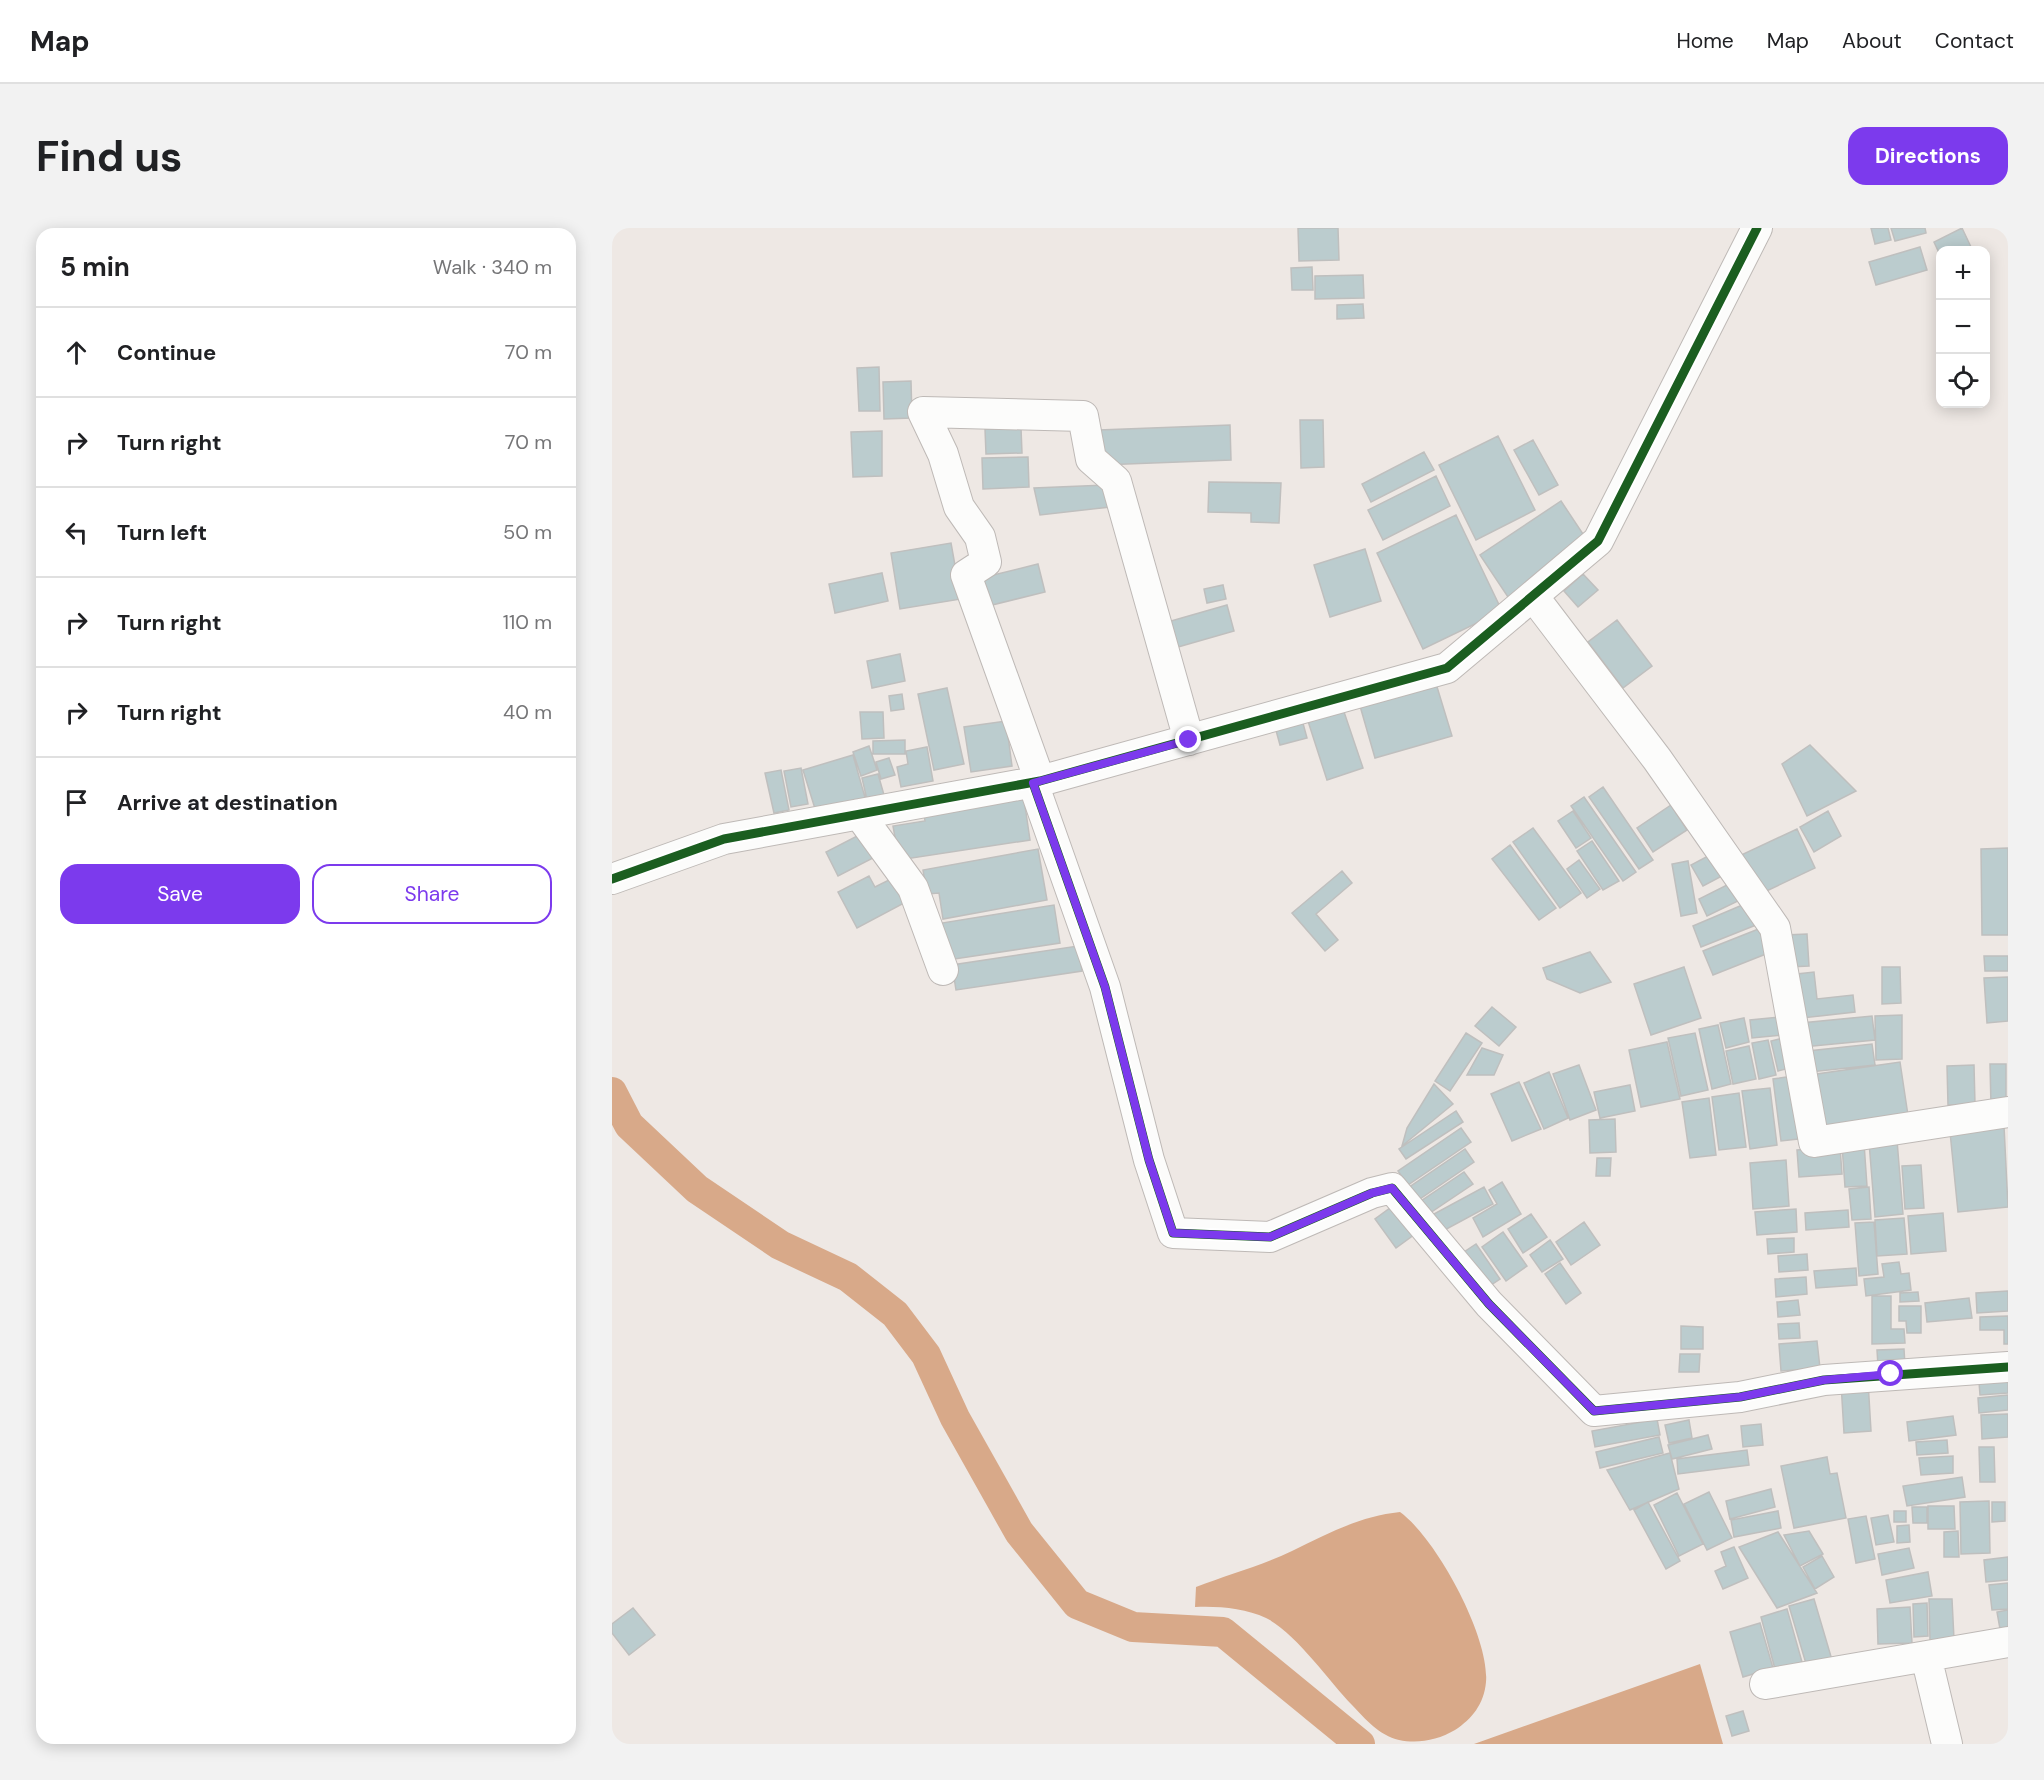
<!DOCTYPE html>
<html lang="en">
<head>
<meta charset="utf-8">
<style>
  :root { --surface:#fff; --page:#f2f2f2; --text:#202124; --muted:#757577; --line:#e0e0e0; --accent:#7c3aed }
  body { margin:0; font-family:"DM Sans",sans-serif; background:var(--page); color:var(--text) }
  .controls { position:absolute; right:18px; top:18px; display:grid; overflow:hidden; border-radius:12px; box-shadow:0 3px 15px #0003 }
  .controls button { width:54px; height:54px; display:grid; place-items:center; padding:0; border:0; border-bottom:2px solid var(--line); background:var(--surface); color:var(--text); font:30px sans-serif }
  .stop { position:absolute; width:18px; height:18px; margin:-14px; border:4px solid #7c3aed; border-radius:50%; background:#fff }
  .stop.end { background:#7c3aed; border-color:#fff; box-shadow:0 2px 6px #0008 }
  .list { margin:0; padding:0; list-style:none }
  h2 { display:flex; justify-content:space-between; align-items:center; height:78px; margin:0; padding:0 24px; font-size:26px }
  h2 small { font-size:20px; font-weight:400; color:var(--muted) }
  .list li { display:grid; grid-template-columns:39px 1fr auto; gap:18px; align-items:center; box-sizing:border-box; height:90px; padding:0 24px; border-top:2px solid var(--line) }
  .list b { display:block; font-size:22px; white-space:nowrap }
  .list em { font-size:20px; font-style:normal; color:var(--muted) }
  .actions { display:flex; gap:12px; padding:18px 24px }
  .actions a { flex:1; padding:14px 0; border:2px solid var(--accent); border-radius:18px; text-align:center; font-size:21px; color:var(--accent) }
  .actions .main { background:var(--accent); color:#fff }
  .icon { flex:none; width:33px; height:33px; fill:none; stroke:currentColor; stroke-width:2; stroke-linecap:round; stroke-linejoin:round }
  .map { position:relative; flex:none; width:1396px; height:1516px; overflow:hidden; border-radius:18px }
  header { display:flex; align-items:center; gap:36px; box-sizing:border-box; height:84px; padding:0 30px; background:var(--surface); border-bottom:2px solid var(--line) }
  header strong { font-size:28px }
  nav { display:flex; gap:33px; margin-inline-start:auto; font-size:21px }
  .intro { display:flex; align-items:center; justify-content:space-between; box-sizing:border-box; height:144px; padding:0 36px }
  h1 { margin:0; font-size:42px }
  .button { padding:15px 27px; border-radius:18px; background:var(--accent); color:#fff; font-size:21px; font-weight:700 }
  main { display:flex; gap:36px; padding:0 36px }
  aside { flex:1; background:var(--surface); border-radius:18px; box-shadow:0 3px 15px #0003 }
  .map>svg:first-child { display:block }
</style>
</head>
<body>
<header>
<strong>Map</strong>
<nav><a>Home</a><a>Map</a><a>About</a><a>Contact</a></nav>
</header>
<div class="intro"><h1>Find us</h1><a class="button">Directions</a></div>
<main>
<aside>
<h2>5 min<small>Walk · 340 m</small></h2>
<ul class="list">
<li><svg class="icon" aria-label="ahead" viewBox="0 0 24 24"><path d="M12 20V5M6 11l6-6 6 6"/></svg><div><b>Continue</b></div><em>70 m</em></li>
<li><svg class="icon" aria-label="right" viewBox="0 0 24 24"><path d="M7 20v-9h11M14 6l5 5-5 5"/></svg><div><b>Turn right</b></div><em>70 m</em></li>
<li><svg class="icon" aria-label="left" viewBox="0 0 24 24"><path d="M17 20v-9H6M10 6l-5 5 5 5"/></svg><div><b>Turn left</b></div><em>50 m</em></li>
<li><svg class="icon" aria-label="right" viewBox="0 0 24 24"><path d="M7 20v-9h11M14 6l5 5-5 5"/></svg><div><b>Turn right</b></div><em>110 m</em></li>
<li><svg class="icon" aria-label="right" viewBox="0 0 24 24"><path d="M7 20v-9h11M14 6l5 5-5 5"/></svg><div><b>Turn right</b></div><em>40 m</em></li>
<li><svg class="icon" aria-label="arrive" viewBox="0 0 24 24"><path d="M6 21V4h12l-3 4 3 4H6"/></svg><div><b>Arrive at destination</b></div></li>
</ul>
<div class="actions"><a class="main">Save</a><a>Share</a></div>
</aside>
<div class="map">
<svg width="1396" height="1516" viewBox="0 0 1396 1516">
  <rect width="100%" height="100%" fill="#eee8e4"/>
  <!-- water -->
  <path fill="#d8a989" d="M788 1284C824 1310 878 1409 874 1454 872 1476 860 1491 843 1502 826 1512 806 1516 787 1512 767 1507 754 1492 740 1477 717 1453 683 1404 654 1390 633 1380 606 1378 583 1379L584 1359C615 1347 649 1338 680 1323 715 1306 748 1288 788 1284Z
    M1088 1436 1111 1516H862Z"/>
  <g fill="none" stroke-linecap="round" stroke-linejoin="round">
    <!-- canal -->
    <path stroke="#d8a989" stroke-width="30" d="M0 864 17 897 85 961 168 1017 236 1049 283 1086 314 1127 343 1190 407 1304 465 1376 521 1399 611 1404 748 1516"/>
  </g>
  <!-- building -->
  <path fill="#bbccce" stroke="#bfbfbe" stroke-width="1.5" d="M686 0H726L727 32 687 33Z
    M1259 0H1276L1279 12 1263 16Z
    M1279 0H1313L1314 5 1283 13Z
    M1350 0 1359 19 1351 22H1328V27L1322 14Z
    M1308 19 1315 42 1264 57 1257 34Z
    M700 39 701 62H680L679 40Z
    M751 47 752 70 703 71V48Z
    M751 76 752 90 725 91V77Z
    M267 139 268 183H247L245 140Z
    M299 153 300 190 272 191 271 154Z
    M688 192H711L712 239 689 240Z
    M618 197 619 232 489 237 487 202Z
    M409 200 410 225 374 226 373 201Z
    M270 203V248L241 249 239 204Z
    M886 208 923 282 864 312 827 237Z
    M921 212 946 257 927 267 902 222Z
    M812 224 822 242 759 274 750 256Z
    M416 229 417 259 371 261 370 230Z
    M824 248 838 278 771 312 756 282Z
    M597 254 669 255 667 295 639 294V285L596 284Z
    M494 257 498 279 428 287 422 260Z
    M949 273 977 315 896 369 868 327Z
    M844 287 890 383 811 421 765 325Z
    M339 315 349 371 288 381 279 325Z
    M753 321 769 373 718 389 702 337Z
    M426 336 433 364 376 378 369 350Z
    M270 345 276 373 223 385 217 356Z
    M971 346 986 362 966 379 952 363Z
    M611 357 614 371 595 375 592 361Z
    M615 377 622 403 559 421 552 395Z
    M1005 392 1040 438 1011 460 976 414Z
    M288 426 293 453 260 460 255 433Z
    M822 449 840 508 763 530 746 471Z
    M335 460 352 536 322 542 306 466Z
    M290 466 292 481 279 483 277 468Z
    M729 475 751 540 715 552 694 487Z
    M248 484H271L272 510 250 511Z
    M689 488 695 510 668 517 662 495Z
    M394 493 400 538 359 544 352 499Z
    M293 512V526H261V513Z
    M1198 517 1244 563 1195 588 1170 536Z
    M257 518 265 542 249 548 241 524Z
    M315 519 321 553 289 559 285 539 296 536 294 523Z
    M241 527 254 573 205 587 191 542Z
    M277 530 283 547 269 551 264 534Z
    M189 540 196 576 179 579 172 543Z
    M169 542 177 582 162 585 153 545Z
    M266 546 272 567 255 572 250 550Z
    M991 559 1041 632 1027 641 977 569Z
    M972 569 1024 644 1011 653 959 578Z
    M412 571 418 612 287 632 281 598 313 593 312 587Z
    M1059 577 1075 602 1041 624 1025 600Z
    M961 583 979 610 964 620 946 593Z
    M1216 583 1229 608 1202 624 1188 599Z
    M921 600 969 665 948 680 901 614Z
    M1185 601 1203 640 1146 667 1127 628Z
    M249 606 261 630 226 648 214 624Z
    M980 613 1007 653 991 662 965 623Z
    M898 617 944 680 927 692 880 631Z
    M1396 620V707H1370L1369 621Z
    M426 621 435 672 331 691 327 665 315 666 311 642Z
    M1098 627 1110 648 1091 658 1079 637Z
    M967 632 988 661 975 670 955 641Z
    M1076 633 1085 685 1069 688 1060 636Z
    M730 643 740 655 704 686 726 712 713 723 680 685Z
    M257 648 263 659 281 650 294 674 245 700 226 664Z
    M1119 655 1128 672 1095 688 1087 671Z
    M1135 675 1144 697 1089 719 1081 698Z
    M442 677 448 715 336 732 330 695Z
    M1149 700 1159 724 1101 747 1091 723Z
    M1195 706 1197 738 1176 739 1173 707Z
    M466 718 470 743 344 762 340 737Z
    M978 724 999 754 968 765 935 751 931 740Z
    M1372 728H1396V743H1373Z
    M1072 739 1089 790 1039 807 1022 756Z
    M1270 739H1288L1289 775 1270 776Z
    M1202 744 1205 771 1241 767 1243 784 1190 790 1185 746Z
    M1396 749V793L1375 795 1372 750Z
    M880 779 904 799 887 818 863 798Z
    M1290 787V831L1264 832 1263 788Z
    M1260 788 1263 812 1191 819 1189 795Z
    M1168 789 1170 807 1140 810 1138 792Z
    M1132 790 1137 814 1114 820 1108 795Z
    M1106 797 1119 856 1100 861 1087 801Z
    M854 805 870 815 838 863 823 853Z
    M1083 805 1096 862 1069 868 1056 810Z
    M1179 808 1185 838 1166 843 1159 813Z
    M1156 812 1164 847 1147 851 1140 815Z
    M1055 814 1068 871 1029 879 1017 822Z
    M1260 816 1263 837 1198 844 1196 823Z
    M1137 818 1144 851 1121 856 1114 823Z
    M870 820 891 827 882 847H855Z
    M1288 834 1297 894 1207 907 1198 847Z
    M1378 836H1394V878H1379Z
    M967 837 984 882 958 892 941 846Z
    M1362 837 1363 876 1336 877 1335 838Z
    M937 844 956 890 932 901 912 855Z
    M1187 847 1195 910 1169 913 1161 851Z
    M907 854 929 901 900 913 879 866Z
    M822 856 841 876 790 918 795 900Z
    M1018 857 1023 883 988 890 982 864Z
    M1158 860 1165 917 1138 921 1130 863Z
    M1127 865 1134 919 1107 922 1100 869Z
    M1097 870 1104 927 1078 930 1070 874Z
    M844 883 851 894 794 931 787 921Z
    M1003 891 1004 924 978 925 977 892Z
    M1392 898 1396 979 1346 984 1338 904Z
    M849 900 859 914 796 957 786 943Z
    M1285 912 1291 986 1263 989 1257 914Z
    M1252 915 1255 958 1233 959 1230 917Z
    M1228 919 1230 946 1187 949 1185 922Z
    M853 921 862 934 802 975 793 962Z
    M985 930H999L998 948H984Z
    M1174 932 1177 978 1141 981 1138 935Z
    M1309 937 1312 980 1293 981 1290 938Z
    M852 944 861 956 812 989 803 977Z
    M890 954 909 986 871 1009 861 990 885 976 877 962Z
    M872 959 881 976 829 1004 820 987Z
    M1257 959 1259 991 1240 992 1237 961Z
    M782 977 803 1006 784 1020 763 991Z
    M1184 981 1185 1004 1145 1007 1143 984Z
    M1236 982 1237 999 1194 1002 1193 985Z
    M1331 985 1334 1023 1299 1026 1296 988Z
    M919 986 935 1009 911 1025 896 1001Z
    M1292 990 1295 1026 1265 1028 1263 992Z
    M972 994 988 1017 959 1037 944 1014Z
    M1262 994 1266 1046 1247 1048 1243 995Z
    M891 1004 915 1038 894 1053 870 1019Z
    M1182 1010V1024L1156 1026 1155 1011Z
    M938 1012 951 1031 930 1044 918 1027Z
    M864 1016 888 1051 870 1063 846 1028Z
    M1195 1026 1196 1042 1167 1044 1166 1028Z
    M1287 1034 1289 1046 1297 1045 1299 1062 1254 1068 1252 1051 1272 1049 1270 1036Z
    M948 1035 969 1065 954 1076 933 1046Z
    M1244 1040 1245 1057 1204 1060 1202 1043Z
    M1194 1049 1195 1066 1164 1069 1163 1051Z
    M1396 1063V1083L1365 1085 1364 1065Z
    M1306 1064 1307 1073 1288 1074V1065Z
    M1260 1068H1279V1101H1292L1293 1115 1260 1116Z
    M1357 1070 1360 1090 1315 1094 1313 1075Z
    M1186 1072 1188 1087 1166 1089 1165 1074Z
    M1287 1078H1309V1105H1295L1294 1093H1287Z
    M1396 1088V1116H1392V1102H1368V1089Z
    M1187 1095 1188 1110 1167 1111 1166 1096Z
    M1069 1098 1091 1099V1121H1069Z
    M1205 1113 1208 1140 1169 1143 1167 1116Z
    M1292 1121 1293 1138H1266L1265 1122Z
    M1068 1126H1088L1087 1144H1067Z
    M1396 1152V1165L1368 1167 1367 1154Z
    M1256 1153 1259 1203 1232 1205 1229 1155Z
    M1396 1167V1182L1367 1185 1366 1170Z
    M1396 1186V1209L1370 1211 1369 1187Z
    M1341 1188 1344 1207 1297 1213 1295 1194Z
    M1045 1191 1048 1207 983 1219 980 1203Z
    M1077 1192 1080 1210 1057 1215 1053 1197Z
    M1149 1196 1151 1217 1131 1219 1129 1198Z
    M1096 1207 1100 1221 1060 1231 1056 1217Z
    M1047 1209 1051 1225 988 1240 984 1224Z
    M1335 1212 1336 1225 1305 1227 1304 1214Z
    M1367 1219H1382L1383 1254H1368Z
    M1135 1222 1137 1237 1066 1246 1065 1231Z
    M1058 1225 1067 1261 1018 1282 995 1242Z
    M1341 1228V1245L1309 1247 1307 1230Z
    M1215 1229 1218 1246 1225 1245 1234 1290 1182 1300 1169 1238Z
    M1350 1249 1353 1269 1295 1278 1291 1258Z
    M1159 1261 1163 1279 1118 1291 1114 1273Z
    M1097 1264 1120 1310 1095 1322 1072 1276Z
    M1065 1265 1091 1316 1067 1328 1042 1277Z
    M1377 1273 1378 1325 1349 1326 1348 1274Z
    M1036 1274 1068 1333 1054 1341 1022 1282Z
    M1380 1274H1393V1293L1380 1294Z
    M1316 1278H1342L1343 1301H1316Z
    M1300 1279H1315V1295H1301Z
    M1166 1283 1169 1300 1122 1309 1119 1292Z
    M1282 1283H1294V1294H1282Z
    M1276 1287 1282 1314 1264 1317 1259 1290Z
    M1254 1288 1263 1331 1244 1335 1236 1291Z
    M1297 1297 1298 1314 1285 1315V1298Z
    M1197 1303 1211 1326 1188 1338 1172 1307Z
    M1346 1303 1347 1329H1332V1304Z
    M1166 1304 1205 1365 1165 1380 1127 1319Z
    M1122 1319 1136 1350 1111 1361 1103 1343 1114 1338 1109 1324Z
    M1297 1320 1302 1340 1270 1347 1266 1326Z
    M1210 1328 1222 1349 1203 1361 1191 1339Z
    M1396 1329V1352L1374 1354 1372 1332Z
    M1316 1344 1320 1368 1278 1375 1274 1352Z
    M1396 1355V1381L1380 1382 1377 1357Z
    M1202 1371 1220 1432 1195 1439 1177 1378Z
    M1317 1371H1340L1342 1411 1318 1412Z
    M1315 1375 1316 1408 1302 1409 1301 1376Z
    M1298 1379 1300 1415 1266 1416 1265 1381Z
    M21 1380 43 1407 17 1427 0 1405V1396Z
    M1175 1381 1190 1434 1163 1441 1149 1389Z
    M1396 1382V1400L1388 1401 1385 1384Z
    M1148 1395 1161 1440 1131 1449 1118 1404Z
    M1131 1483 1137 1503 1120 1508 1114 1488Z"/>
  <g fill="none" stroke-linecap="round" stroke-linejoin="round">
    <defs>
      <path id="street" d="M921 368 1045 531 1163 700 1202 914 1396 884
        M428 553 354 347 374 334 368 309 347 279 331 226 311 184 471 188 479 231 504 253 577 512
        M421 555 493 759 537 932 561 1005 658 1009 760 965 780 960 877 1076 982 1183 1128 1169 1212 1152 1396 1139
        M247 586 301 660 331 742
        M0 651 112 611 428 553 835 440 986 313 1145 0
        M1314 1428 1335 1516
        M1153 1456 1396 1414"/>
    </defs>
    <!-- street casing -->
    <use href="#street" stroke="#beb9b6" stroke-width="32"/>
    <!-- street -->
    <use href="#street" stroke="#fcfcfb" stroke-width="30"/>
    <defs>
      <path id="cycleway" d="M421 555 493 759 537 932 561 1005 658 1009 760 965 780 960 877 1076 982 1183 1128 1169 1212 1152 1396 1139
        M0 651 112 611 428 553 835 440 986 313 1145 0"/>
    </defs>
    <!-- cycleway casing -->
    <use href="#cycleway" stroke="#fff" stroke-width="13"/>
    <!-- cycleway -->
    <use href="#cycleway" stroke="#1b5e20" stroke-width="9"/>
  </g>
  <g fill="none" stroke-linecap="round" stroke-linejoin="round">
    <!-- route -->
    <path stroke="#7c3aed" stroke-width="8" d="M577 512 421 555 493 759 537 932 561 1005 658 1009 760 965 780 960 877 1076 982 1183 1128 1169 1212 1152 1279 1146"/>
  </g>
</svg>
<div class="controls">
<button>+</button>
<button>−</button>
<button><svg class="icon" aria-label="locate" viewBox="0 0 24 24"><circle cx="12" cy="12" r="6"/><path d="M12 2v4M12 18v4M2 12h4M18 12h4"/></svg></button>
</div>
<div class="stop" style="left:1279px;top:1146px"></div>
<div class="stop end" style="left:577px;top:512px"></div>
</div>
</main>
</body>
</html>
